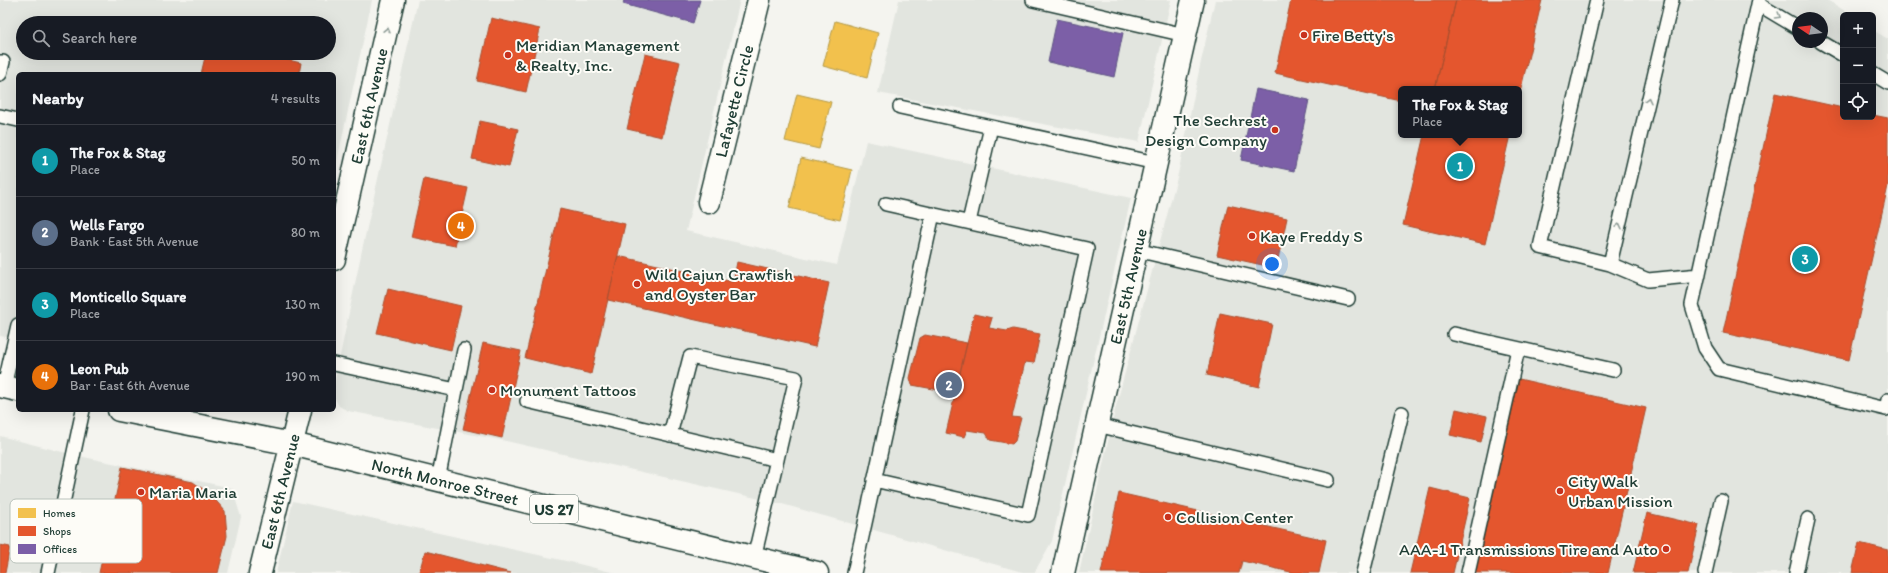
<!DOCTYPE html>
<html lang="en">
<head>
<meta charset="utf-8">
<style>
  :root { --surface:#171b24; --page:#242831; --text:#f1f3f6; --muted:#9ea1a6; --line:#363941; --accent:#0f766e }
  body { margin:0; font-family:Itim,sans-serif; background:var(--page); color:var(--text) }
  .controls { position:absolute; right:12px; top:12px; display:grid; overflow:hidden; border-radius:6px; box-shadow:0 4px 16px #0002 }
  .controls button { width:36px; height:36px; display:grid; place-items:center; padding:0; border:0; border-bottom:1px solid var(--line); background:var(--surface); color:var(--text); font:20px sans-serif }
  .compass { position:absolute; left:1792px; top:12px; width:36px; height:36px; border-radius:50%; background:var(--surface); box-shadow:0 4px 16px #0002; rotate:283deg }
  .you { position:absolute; left:1272px; top:264px; width:14px; height:14px; margin:-10px; border:3px solid #fff; border-radius:50%; background:#1a73e8; box-shadow:0 0 0 6px #1a73e833 }
  .badge { display:grid; place-items:center; width:26px; height:26px; border-radius:50%; background:var(--accent); color:#fff; font-size:13px; font-weight:700 }
  .pin { position:absolute; translate:-50% -50%; border:2px solid #fff; box-shadow:0 1px 4px #0006 }
  .popup { position:absolute; left:1398px; top:86px; width:124px; height:52px; box-sizing:border-box; display:grid; place-content:center; border-radius:6px; background:var(--surface); filter:drop-shadow(0 1px 3px #0005); font-size:13px; white-space:nowrap; color:var(--muted) }
  .popup b { font-size:15px; color:var(--text) }
  .popup::after { content:''; position:absolute; left:50%; top:100%; margin-left:-8px; border:8px solid transparent; border-top-color:var(--surface) }
  .list { margin:0; padding:0; list-style:none }
  h2 { display:flex; justify-content:space-between; align-items:center; height:52px; margin:0; padding:0 16px; font-size:17px }
  h2 small { font-size:13px; font-weight:400; color:var(--muted) }
  .list li { display:grid; grid-template-columns:26px 1fr auto; gap:12px; align-items:center; box-sizing:border-box; height:72px; padding:0 16px; border-top:1px solid var(--line) }
  .list b { display:block; font-size:15px; white-space:nowrap }
  .list p { margin:0; font-size:13px; white-space:nowrap; color:var(--muted) }
  .list em { font-size:13px; font-style:normal; color:var(--muted) }
  .icon { flex:none; width:22px; height:22px; fill:none; stroke:currentColor; stroke-width:2; stroke-linecap:round; stroke-linejoin:round }
  .map { position:relative; flex:none; width:1888px; height:573px; overflow:hidden }
  .search { position:absolute; background:var(--surface); box-shadow:0 4px 16px #0002; left:16px; top:16px; width:320px; height:44px; display:flex; align-items:center; gap:10px; box-sizing:border-box; padding:0 14px; border-radius:22px; color:var(--muted); font-size:15px }
  .panel { position:absolute; background:var(--surface); box-shadow:0 4px 16px #0002; left:16px; top:72px; width:320px; height:340px; border-radius:6px }
  .map>svg:first-child { display:block }
</style>
</head>
<body>
<div class="map">
<svg width="1888" height="573" viewBox="0 0 1888 573">
  <rect width="100%" height="100%" fill="#f4f4ef"/>
  <filter id="ink" filterUnits="userSpaceOnUse"><feTurbulence type="fractalNoise" baseFrequency=".025" numOctaves="2"/><feDisplacementMap in="SourceGraphic" scale="8" xChannelSelector="R" yChannelSelector="G"/><feConvolveMatrix kernelMatrix="1 2 1 2 8 2 1 2 1" color-interpolation-filters="sRGB"/></filter>
  <g filter="url(#ink)">
    <!-- built -->
    <path fill="#e2e5df" fill-rule="evenodd" d="M0 0H372L334 175V74H18V339L0 336ZM23 23H329V53H23Z
      M418 0H740L686 231 837 265 866 141 1131 198 1052 541 1034 573H1026L782 504 506 441 348 411 339 406 335 399 334 385 362 250Z
      M899 0H1171L1139 142 878 93Z
      M1215 0H1828L1851 15H1843V117H1873V30L1888 39V573H1079L1115 410 1178 174 1200 66ZM1798 18H1822V42H1798ZM1401 89H1519V135H1401Z
      M0 436 74 455 232 488 241 517 228 573H0Z
      M293 501 575 563 615 573H276Z"/>
    <!-- homes -->
    <path fill="#f2c14e" stroke="#b39946" d="M835 21 878 33 867 78 823 66Z
      M797 94 831 102 819 149 785 141Z
      M801 158 852 170 840 220 789 208Z"/>
    <!-- shops -->
    <path fill="#e4572e" stroke="#a94f30" d="M1291 0H1456L1435 89H1401V101L1275 73Z
      M1456 0H1542L1519 97V89H1435Z
      M491 18 540 29 526 92 477 81Z
      M206 53H258L301 63 299 74H201Z
      M645 54 680 62 662 137 627 129Z
      M1775 93 1843 108V117H1873V115L1888 118V186L1849 360 1723 333Z
      M480 121 518 129 509 167 472 159Z
      M1424 135H1510L1485 244 1403 225Z
      M424 179 468 188 455 246 411 237Z
      M1228 205 1287 218 1276 268 1217 255Z
      M560 209 625 224 591 374 525 358Z
      M618 256 733 282 737 262 829 283 815 347 608 300Z
      M388 289 461 306 451 350 377 333Z
      M1220 313 1272 324 1259 387 1207 375Z
      M974 314 992 318 989 328 1007 331 1013 329 1040 334 1034 363 1025 362 1012 417 1021 418 1015 441 1012 444 990 440 986 433 967 430 964 437 946 433Z
      M925 335 967 343 955 393 912 385 910 378 920 338Z
      M483 343 521 351 502 438 463 429Z
      M1519 379 1646 408 1608 573H1474Z
      M1456 409 1487 416 1481 442 1450 435Z
      M122 467 193 482 210 494 225 511 227 536 218 573H99Z
      M1430 488 1470 498 1453 573H1410Z
      M1119 493 1326 540 1319 573H1295L1242 561 1239 573H1101Z
      M1647 513 1699 525 1688 573H1633Z
      M1859 543 1888 550V573H1852Z
      M0 545 10 547 5 573H0Z
      M425 551 511 573H419Z"/>
    <!-- offices -->
    <path fill="#7b5ea7" stroke="#5f5484" d="M624 0H700L693 23 623 4Z
      M1057 19 1123 33 1114 77 1048 62Z
      M1256 89 1309 100 1294 171 1241 160Z"/>
    <g fill="none" stroke-linecap="round" stroke-linejoin="round">
      <defs>
        <path id="lane" d="M1033 0 1185 35
          M1597 0 1540 247 1610 264 1648 280 1699 275
          M1759 0 1692 305 1705 348 1719 369 1886 409 1888 400
          M1758 4 1798 28
          M1821 42 1843 55
          M0 62H3L0 74
          M1873 74 1888 83
          M900 107 1156 163
          M0 116 18 120
          M969 222 991 127
          M1136 250 1348 299
          M1610 264 1672 0
          M1454 334 1613 370
          M334 364 456 390
          M4 387 18 325
          M527 401 777 460
          M1097 425 1328 480
          M670 435 690 357 796 378 754 558
          M438 480 464 350
          M874 480 1028 515 1087 249 886 204
          M48 573 83 410
          M854 573 933 214
          M1363 573 1402 413
          M1468 573 1518 349
          M1705 573 1721 501
          M1796 573 1808 519"/>
        <g id="street">
          <path id="s1" d="M709 202 759 0"/>
        </g>
        <g id="secondary">
          <path id="s2" d="M334 259 393 0"/>
          <path id="s3" d="M260 573 300 410"/>
          <path id="s4" d="M1063 573 1193 0"/>
        </g>
        <g id="primary">
          <path d="M0 386 18 390"/>
          <path id="s5" d="M119 410 292 444 817 573"/>
        </g>
      </defs>
      <!-- lane casing -->
      <use href="#lane" stroke="#1f3d34" stroke-width="16"/>
      <!-- street casing -->
      <use href="#street" stroke="#1f3d34" stroke-width="25"/>
      <!-- secondary casing -->
      <use href="#secondary" stroke="#1f3d34" stroke-width="25"/>
      <!-- primary casing -->
      <use href="#primary" stroke="#1f3d34" stroke-width="25"/>
      <!-- lane -->
      <use href="#lane" stroke="#fdfcf7" stroke-width="13"/>
      <!-- street -->
      <use href="#street" stroke="#fdfcf7" stroke-width="22"/>
      <!-- secondary -->
      <use href="#secondary" stroke="#fdfcf7" stroke-width="22"/>
      <!-- primary -->
      <use href="#primary" stroke="#fdfcf7" stroke-width="22"/>
    </g>
    <!-- one-way arrows -->
    <defs><path id="oneway-chevron" d="M-2-3.5L2.5 0L-2 3.5" fill="none" stroke-width="1.6" stroke-linecap="round" stroke-linejoin="round"/></defs>
    <g stroke="#8e9c96">
      <use href="#oneway-chevron" transform="translate(1778 16) rotate(31)"/>
      <use href="#oneway-chevron" transform="translate(387 30) rotate(-77)"/>
      <use href="#oneway-chevron" transform="translate(1648 100) rotate(-77)"/>
      <use href="#oneway-chevron" transform="translate(1619 226) rotate(-77)"/>
    </g>
  </g>
  <!-- markers -->
  <g fill="#c8321e" stroke="#fdfcf7" stroke-width="1.5">
    <circle cx="1304" cy="35" r="4"/>
    <circle cx="508" cy="55" r="4"/>
    <circle cx="1275" cy="130" r="4"/>
    <circle cx="1252" cy="236" r="4"/>
    <circle cx="637" cy="284" r="4"/>
    <circle cx="492" cy="390" r="4"/>
    <circle cx="1560" cy="491" r="4"/>
    <circle cx="141" cy="492" r="4"/>
    <circle cx="1168" cy="517" r="4"/>
    <circle cx="1666" cy="549" r="4"/>
  </g>
  <g text-anchor="middle" stroke-width="4" stroke-linejoin="round" paint-order="stroke">
    <!-- shield labels -->
    <rect fill="#fdfcf7" stroke="#62766e" stroke-width="1" x="530" y="495" width="48" height="28" rx="3"/>
    <g font-size="16" font-weight="bold" fill="#1f3d34">
      <text x="554" y="515">US 27</text>
    </g>
    <!-- poi labels -->
    <g font-size="17" fill="#1f3d34" stroke="#fdfcf7" text-anchor="start">
      <text x="1312" y="41">Fire Betty's</text>
      <text x="516" y="51">Meridian Management<tspan x="516" dy="20">&amp; Realty, Inc.</tspan></text>
      <text x="1267" y="126" text-anchor="end">The Sechrest<tspan x="1267" dy="20">Design Company</tspan></text>
      <text x="1260" y="242">Kaye Freddy S</text>
      <text x="645" y="280">Wild Cajun Crawfish<tspan x="645" dy="20">and Oyster Bar</tspan></text>
      <text x="500" y="396">Monument Tattoos</text>
      <text x="1568" y="487">City Walk<tspan x="1568" dy="20">Urban Mission</tspan></text>
      <text x="149" y="498">Maria Maria</text>
      <text x="1176" y="523">Collision Center</text>
      <text x="1658" y="555" text-anchor="end">AAA-1 Transmissions Tire and Auto</text>
    </g>
    <!-- street labels -->
    <g font-size="17" fill="#1f3d34" stroke="#fdfcf7">
      <text dy="6" stroke="none"><textPath href="#s1" startOffset="104">Lafayette Circle</textPath></text>
      <text dy="6" stroke="none"><textPath href="#s2" startOffset="157">East 6th Avenue</textPath></text>
      <text dy="6" stroke="none"><textPath href="#s4" startOffset="294">East 5th Avenue</textPath></text>
      <text dy="6" stroke="none"><textPath href="#s5" startOffset="334">North Monroe Street</textPath></text>
      <text dy="6" stroke="none"><textPath href="#s3" startOffset="84">East 6th Avenue</textPath></text>
    </g>
  </g>
  <!-- legend -->
  <rect x="10" y="499" width="132" height="64" rx="6" fill="#fdfcf7" stroke="#bac3bc" stroke-width="1"/>
  <rect x="18" y="508" width="18" height="10" fill="#f2c14e"/>
  <rect x="18" y="526" width="18" height="10" fill="#e4572e"/>
  <rect x="18" y="544" width="18" height="10" fill="#7b5ea7"/>
  <g font-size="11" fill="#1f3d34">
    <text x="43" y="517">Homes</text>
    <text x="43" y="535">Shops</text>
    <text x="43" y="553">Offices</text>
  </g>
</svg>
<div class="controls">
<button>+</button>
<button>−</button>
<button><svg class="icon" aria-label="locate" viewBox="0 0 24 24"><circle cx="12" cy="12" r="6"/><path d="M12 2v4M12 18v4M2 12h4M18 12h4"/></svg></button>
</div>
<svg class="compass" viewBox="-18 -18 36 36"><path d="M0-13l5 13h-10z" fill="#e53935"/><path d="M0 13l5-13h-10z" fill="#9ea1a6"/></svg>
<div class="you"></div>
<div class="pin badge" style="left:1460px;top:166px;background:#0f9aa8">1</div>
<div class="popup"><b>The Fox &amp; Stag</b>Place</div>
<div class="pin badge" style="left:949px;top:385px;background:#5c6f8a">2</div>
<div class="pin badge" style="left:1805px;top:259px;background:#0f9aa8">3</div>
<div class="pin badge" style="left:461px;top:226px;background:#e8710a">4</div>
<div class="search"><svg class="icon" aria-label="search" viewBox="0 0 24 24"><circle cx="10" cy="10" r="6"/><path d="M15 15l6 6"/></svg>Search here</div>
<section class="panel">
<h2>Nearby<small>4 results</small></h2>
<ul class="list">
<li><span class="badge" style="background:#0f9aa8">1</span><div><b>The Fox &amp; Stag</b><p>Place</p></div><em>50 m</em></li>
<li><span class="badge" style="background:#5c6f8a">2</span><div><b>Wells Fargo</b><p>Bank · East 5th Avenue</p></div><em>80 m</em></li>
<li><span class="badge" style="background:#0f9aa8">3</span><div><b>Monticello Square</b><p>Place</p></div><em>130 m</em></li>
<li><span class="badge" style="background:#e8710a">4</span><div><b>Leon Pub</b><p>Bar · East 6th Avenue</p></div><em>190 m</em></li>
</ul>
</section>
</div>
</body>
</html>
